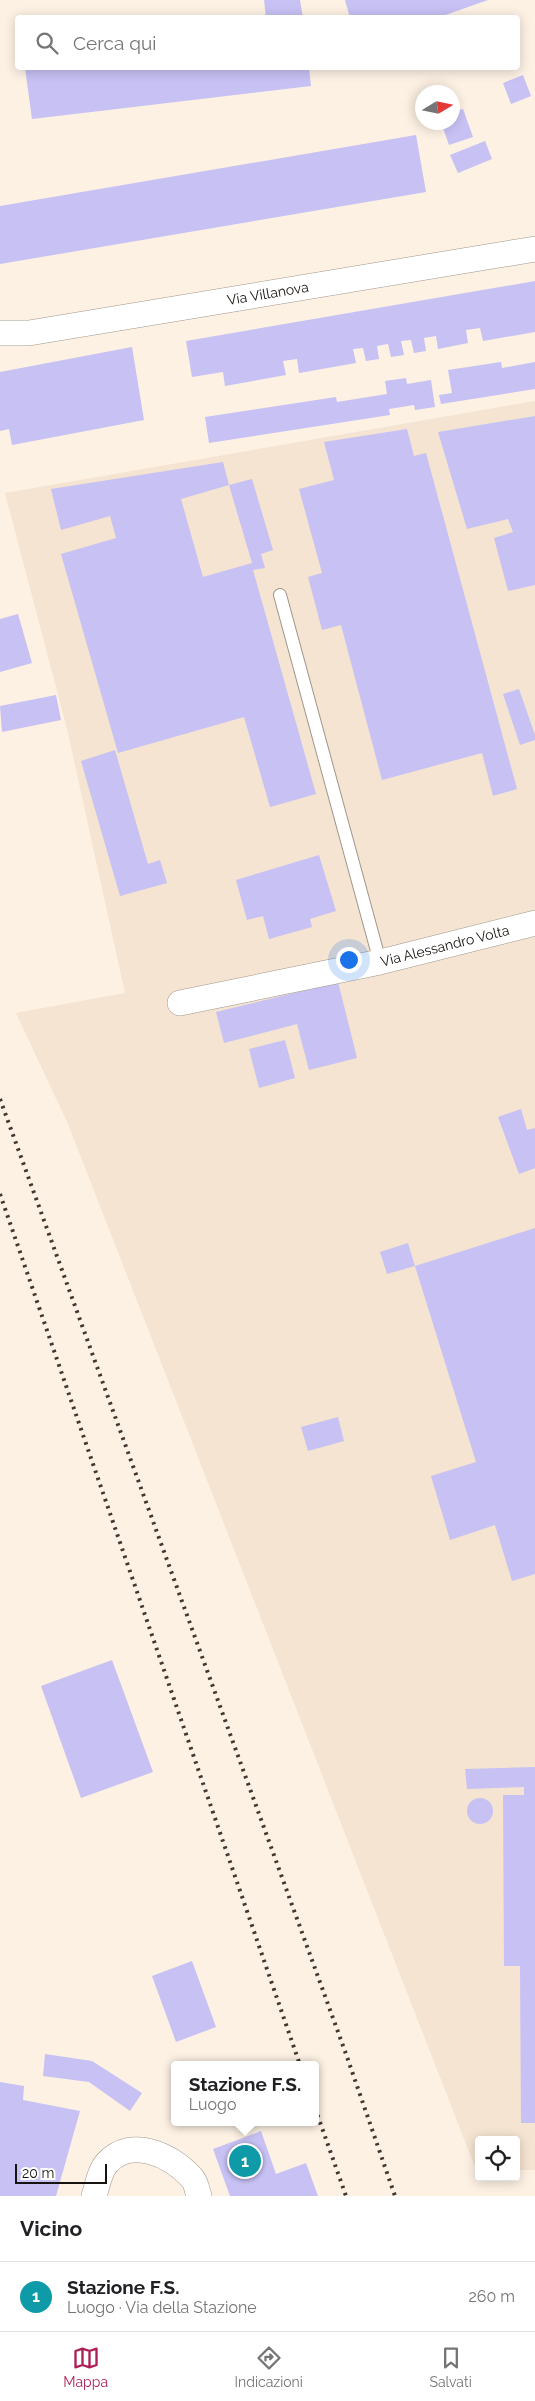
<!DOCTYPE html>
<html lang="it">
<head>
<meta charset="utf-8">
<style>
  :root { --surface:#fff; --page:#f2f2f2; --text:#202124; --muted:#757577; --line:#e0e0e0; --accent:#ac1e58 }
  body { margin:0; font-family:Raleway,sans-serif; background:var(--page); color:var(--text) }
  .controls { position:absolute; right:15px; bottom:15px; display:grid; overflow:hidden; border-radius:5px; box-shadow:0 2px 12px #0003 }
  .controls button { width:45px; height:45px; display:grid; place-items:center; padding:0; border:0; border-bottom:1px solid var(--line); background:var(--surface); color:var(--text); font:25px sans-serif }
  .compass { position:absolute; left:415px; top:85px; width:45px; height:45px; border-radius:50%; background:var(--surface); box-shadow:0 2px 12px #0003; rotate:80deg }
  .scale { position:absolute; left:15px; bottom:12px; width:92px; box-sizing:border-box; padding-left:5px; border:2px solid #17130e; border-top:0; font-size:14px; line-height:18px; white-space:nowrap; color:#17130e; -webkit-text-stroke:4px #fff; paint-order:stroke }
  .you { position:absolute; left:348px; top:959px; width:18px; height:18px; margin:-12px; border:4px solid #fff; border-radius:50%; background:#1a73e8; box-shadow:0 0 0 8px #1a73e833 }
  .badge { display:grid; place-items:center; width:32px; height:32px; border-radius:50%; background:var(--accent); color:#fff; font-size:16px; font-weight:700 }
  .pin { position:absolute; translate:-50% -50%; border:2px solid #fff; box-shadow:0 1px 5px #0006 }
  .popup { position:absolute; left:171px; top:2061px; width:148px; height:65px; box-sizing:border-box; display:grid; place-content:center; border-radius:5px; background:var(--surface); filter:drop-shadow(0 1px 4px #0005); font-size:16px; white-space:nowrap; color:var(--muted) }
  .popup b { font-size:19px; color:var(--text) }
  .popup::after { content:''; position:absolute; left:50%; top:100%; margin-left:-10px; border:10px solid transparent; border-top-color:var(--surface) }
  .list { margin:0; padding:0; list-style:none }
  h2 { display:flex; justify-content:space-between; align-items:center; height:65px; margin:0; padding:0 20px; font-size:21px }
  h2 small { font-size:16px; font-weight:400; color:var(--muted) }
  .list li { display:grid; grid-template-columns:32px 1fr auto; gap:15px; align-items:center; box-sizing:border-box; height:70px; padding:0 20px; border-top:1px solid var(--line) }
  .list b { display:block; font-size:19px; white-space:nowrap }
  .list p { margin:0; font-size:16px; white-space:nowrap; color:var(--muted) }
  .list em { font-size:16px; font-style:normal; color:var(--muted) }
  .icon { flex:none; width:28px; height:28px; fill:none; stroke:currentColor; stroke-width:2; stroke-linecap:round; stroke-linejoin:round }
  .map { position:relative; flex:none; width:535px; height:2196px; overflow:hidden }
  .search { position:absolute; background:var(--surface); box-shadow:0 2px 12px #0003; left:15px; right:15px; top:15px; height:55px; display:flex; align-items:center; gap:12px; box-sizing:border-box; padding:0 18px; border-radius:5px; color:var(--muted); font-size:19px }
  .sheet { height:135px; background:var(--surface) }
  nav { display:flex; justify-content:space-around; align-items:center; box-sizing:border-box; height:70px; border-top:1px solid var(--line); background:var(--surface); font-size:14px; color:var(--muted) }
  nav a { display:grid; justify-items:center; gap:2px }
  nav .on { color:var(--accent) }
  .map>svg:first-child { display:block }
</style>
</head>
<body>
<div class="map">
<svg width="535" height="2196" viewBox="0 0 535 2196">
  <rect width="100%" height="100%" fill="#fcf1e3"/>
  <!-- built -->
  <path fill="#f4e4d1" d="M535 401V2170H516V2140H479V2171L477 2172 68 1124 16 1013 125 993 68 733 5 493Z"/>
  <!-- building -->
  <path fill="#c7c1f4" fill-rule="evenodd" d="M264 0H300L303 18H266Z
    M345 0H488L437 18H350Z
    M25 68H309L311 86 32 119Z
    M523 75 531 96 511 104 503 83Z
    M463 109 473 137 449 145 441 122H452V112Z
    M416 135 426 192 0 264V206Z
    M485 141 492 159 458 173 450 155Z
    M535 281V332L483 341 480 328 466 330 468 343 438 349 436 336 424 338 426 351 414 353 411 340 401 341 404 355 391 357 388 344 377 346 379 359 366 361 363 348 353 349 356 363 299 373 297 359 283 361 286 375 225 386 223 372 192 377 186 341Z
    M132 347 144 420 12 445 9 429 0 431V372Z
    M501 362 502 368 535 362V389L441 404 439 395 452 393 448 370Z
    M406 378 407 384 431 380 435 407 415 410 414 405 389 409 390 415 209 443 205 417 336 397 337 402 387 394 385 381Z
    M535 416V585L508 591 494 538 513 532 508 519 467 529 438 432Z
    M407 429 414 456 426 453 517 789 493 796 482 753 382 780 341 625 322 630 308 577 322 573 299 489 334 480 324 442Z
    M223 462 229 485 252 479 273 550 261 554 265 568 253 570 316 794 270 807 244 717 118 753 61 554 116 538 110 516 61 530 51 489ZM229 485 252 563 203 577 181 499Z
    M18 614 32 663 0 672V619Z
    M519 689 535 735V740L520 745 503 694Z
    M56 695 61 720 2 732 0 706Z
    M115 750 148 864 160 860 167 883 120 896 81 761Z
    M319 855 336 911 310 919 312 927 269 939 263 916 247 920 236 880Z
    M338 982 357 1058 309 1070 297 1024 224 1043 216 1012Z
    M285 1040 295 1078 259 1088 249 1049Z
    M521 1109 527 1130 535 1128V1168L519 1174 498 1117Z
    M535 1228V1574L512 1581 495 1525 450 1540 431 1476 476 1462 415 1266Z
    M408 1243 415 1266 387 1274 380 1252Z
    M338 1417 344 1441 308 1451 301 1427Z
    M112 1660 153 1772 81 1798 41 1686Z
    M535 1767V2123H521L520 1966H504L503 1795H524V1787L467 1789 465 1769Z
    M467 1811a13 13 0 1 1 26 0a13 13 0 1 1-26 0Z
    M192 1961 216 2027 176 2042 152 1976Z
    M45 2054 92 2061 142 2093 130 2111 89 2082 43 2076Z
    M0 2082 24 2086 23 2100 80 2111 56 2196H0Z
    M261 2131 276 2174 306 2163 318 2196H230L213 2149Z"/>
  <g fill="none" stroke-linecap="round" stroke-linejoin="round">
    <defs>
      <path id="service" d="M280 595 380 962"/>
      <g id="minor">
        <path id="s1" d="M0 333H29L535 249"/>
        <path id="s2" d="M180 1003 380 962 535 923"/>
        <path d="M94 2196C97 2187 100 2170 107 2163 131 2136 171 2155 192 2178 196 2182 197 2190 199 2196"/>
      </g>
    </defs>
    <!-- service casing -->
    <use href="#service" stroke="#a0968a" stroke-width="14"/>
    <!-- minor casing -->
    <use href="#minor" stroke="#a0968a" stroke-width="26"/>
    <!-- service -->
    <use href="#service" stroke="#fff" stroke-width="12"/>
    <!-- minor -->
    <use href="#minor" stroke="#fff" stroke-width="25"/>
    <!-- rail -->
    <path stroke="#3e3832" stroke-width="4" stroke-dasharray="2.5 5" stroke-linecap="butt" d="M0 1099 346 2054 395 2196
      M0 1194 300 2065
      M315 2108 346 2196"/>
  </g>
  <g text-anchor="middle" stroke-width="4.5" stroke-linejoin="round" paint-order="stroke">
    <!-- street labels -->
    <g font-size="14" fill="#17130e" stroke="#fff">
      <text dy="5" stroke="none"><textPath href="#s1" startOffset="271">Via Villanova</textPath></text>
      <text dy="5" stroke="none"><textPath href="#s2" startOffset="271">Via Alessandro Volta</textPath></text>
    </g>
  </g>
</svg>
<div class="controls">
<button><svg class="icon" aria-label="locate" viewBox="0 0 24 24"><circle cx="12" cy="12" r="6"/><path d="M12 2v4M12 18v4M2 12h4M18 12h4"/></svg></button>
</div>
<svg class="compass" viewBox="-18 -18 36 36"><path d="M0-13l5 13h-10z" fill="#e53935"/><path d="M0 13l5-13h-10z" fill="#757577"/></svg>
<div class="scale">20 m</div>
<div class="you"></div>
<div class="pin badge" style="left:245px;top:2161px;background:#0f9aa8">1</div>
<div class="popup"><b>Stazione F.S.</b>Luogo</div>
<div class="search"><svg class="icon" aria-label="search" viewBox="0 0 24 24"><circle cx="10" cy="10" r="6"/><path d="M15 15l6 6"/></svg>Cerca qui</div>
</div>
<section class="sheet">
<h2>Vicino<small></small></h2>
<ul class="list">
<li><span class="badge" style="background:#0f9aa8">1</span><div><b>Stazione F.S.</b><p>Luogo · Via della Stazione</p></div><em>260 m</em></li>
</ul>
</section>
<nav>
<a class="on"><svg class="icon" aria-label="map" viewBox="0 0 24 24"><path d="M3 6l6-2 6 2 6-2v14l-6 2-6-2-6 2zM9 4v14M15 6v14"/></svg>Mappa</a>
<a><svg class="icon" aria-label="directions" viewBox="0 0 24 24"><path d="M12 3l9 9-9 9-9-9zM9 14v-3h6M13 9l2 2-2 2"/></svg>Indicazioni</a>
<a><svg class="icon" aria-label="saved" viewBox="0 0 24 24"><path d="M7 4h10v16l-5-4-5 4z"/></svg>Salvati</a>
</nav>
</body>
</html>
